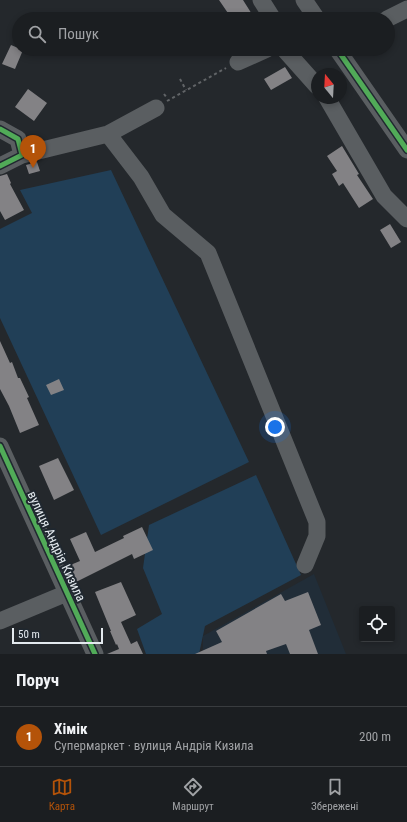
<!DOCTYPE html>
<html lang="uk">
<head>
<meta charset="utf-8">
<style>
  :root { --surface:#1b1e21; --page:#282b2e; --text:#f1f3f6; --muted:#a0a2a5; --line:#393c3f; --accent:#b45309 }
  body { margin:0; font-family:"Roboto Condensed",sans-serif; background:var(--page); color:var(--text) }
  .controls { position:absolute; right:12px; bottom:12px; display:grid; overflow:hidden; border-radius:4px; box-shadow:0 2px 6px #0003 }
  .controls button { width:36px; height:36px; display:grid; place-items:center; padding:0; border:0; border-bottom:1px solid var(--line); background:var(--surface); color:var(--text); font:20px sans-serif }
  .compass { position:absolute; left:311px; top:68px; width:36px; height:36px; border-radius:50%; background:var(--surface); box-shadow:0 2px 6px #0003; rotate:342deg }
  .scale { position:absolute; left:12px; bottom:10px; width:91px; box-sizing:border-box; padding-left:4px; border:2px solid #e4eaef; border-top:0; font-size:11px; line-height:14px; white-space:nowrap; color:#e4eaef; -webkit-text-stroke:3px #202830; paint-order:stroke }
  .you { position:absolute; left:275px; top:427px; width:14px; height:14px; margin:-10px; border:3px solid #fff; border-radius:50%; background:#1a73e8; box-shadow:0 0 0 6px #1a73e833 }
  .badge { display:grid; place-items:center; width:26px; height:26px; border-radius:50%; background:var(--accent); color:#fff; font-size:13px; font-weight:700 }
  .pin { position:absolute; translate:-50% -33px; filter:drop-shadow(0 1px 2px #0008) }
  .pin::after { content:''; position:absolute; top:21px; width:14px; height:12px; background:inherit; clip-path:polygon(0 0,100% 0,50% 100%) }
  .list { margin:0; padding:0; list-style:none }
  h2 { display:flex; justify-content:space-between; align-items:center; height:52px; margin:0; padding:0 16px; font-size:17px }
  h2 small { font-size:13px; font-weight:400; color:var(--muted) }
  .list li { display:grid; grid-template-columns:26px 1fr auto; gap:12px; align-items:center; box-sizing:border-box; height:60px; padding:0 16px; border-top:1px solid var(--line) }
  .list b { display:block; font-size:15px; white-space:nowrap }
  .list p { margin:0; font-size:13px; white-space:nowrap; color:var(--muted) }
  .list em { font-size:13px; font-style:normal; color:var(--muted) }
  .icon { flex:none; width:22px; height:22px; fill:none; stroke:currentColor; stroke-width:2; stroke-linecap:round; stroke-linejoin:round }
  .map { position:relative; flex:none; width:407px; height:654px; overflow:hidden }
  .search { position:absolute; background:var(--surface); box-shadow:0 2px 6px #0003; left:12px; right:12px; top:12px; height:44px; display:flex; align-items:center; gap:10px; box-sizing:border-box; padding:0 14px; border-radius:22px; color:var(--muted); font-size:15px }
  .sheet { height:112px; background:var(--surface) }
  nav { display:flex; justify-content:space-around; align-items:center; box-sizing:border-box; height:56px; border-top:1px solid var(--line); background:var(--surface); font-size:11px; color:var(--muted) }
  nav a { display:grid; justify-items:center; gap:2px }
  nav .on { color:var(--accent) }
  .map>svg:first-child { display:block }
</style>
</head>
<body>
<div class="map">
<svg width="407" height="654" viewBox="0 0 407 654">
  <rect width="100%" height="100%" fill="#24282c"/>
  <!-- built -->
  <path fill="#212d38" d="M314 574 346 654H203V636Z"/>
  <!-- green -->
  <path fill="#213f57" d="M111 170 249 462 101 535 0 318V229L32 213 20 190Z
    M256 475 301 575 205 626 199 654H146L137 629 162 614 143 568 149 525Z"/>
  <!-- building -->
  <path fill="#838285" d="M219 0H243L255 19H232Z
    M11 45 23 50 15 69 2 64Z
    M285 67 292 78 271 90 264 79Z
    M28 89 47 103 34 121 15 107Z
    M342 146 359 174 357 175 373 199 359 208 343 183 339 186 332 174 337 171 327 156Z
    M37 162 40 171 29 174 26 165Z
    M7 174 11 183 10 184 24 210 5 220 0 211V176Z
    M390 224 401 242 391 248 380 230Z
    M0 341 10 363 12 362 18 378H20L29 397 27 398 39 425 20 433 9 406 0 389Z
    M59 379 64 390 51 395 46 385Z
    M58 458 74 490 54 500 39 466Z
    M142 527 153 550 134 559 132 554 76 582 68 566 80 561 70 539 86 532 95 552 124 538 123 536Z
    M121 582 136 615 121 622 131 644 137 641 143 654H107L119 649 117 644 116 645 110 631H111L95 592Z
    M308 592 321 625 309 630 318 654H290L286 644 266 651 267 654H195L222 642 216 631 281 594 285 601Z"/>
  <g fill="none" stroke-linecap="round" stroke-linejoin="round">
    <!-- path -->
    <path stroke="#616467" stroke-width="2" stroke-dasharray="3 3" stroke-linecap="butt" d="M180 79 186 90
      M164 94 167 98
      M167 101 226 68"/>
    <!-- minor -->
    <path stroke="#5a5e61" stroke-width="17" d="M261 0 273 19
      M304 0 317 19
      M387 19 407 9
      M284 49 317 86
      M337 49 407 150
      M238 62 267 49
      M327 98 384 196 407 219
      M0 129 18 139 22 155
      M108 134 141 177 163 215 208 253 317 522V536L305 565
      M0 166 22 155 108 134 156 108
      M0 446 95 654
      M0 621 67 593"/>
    <defs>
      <path id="cycleway" d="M337 49 407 150
        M0 129 18 139 22 155 0 166
        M0 446 95 654"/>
    </defs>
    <!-- cycleway casing -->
    <use href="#cycleway" stroke="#202830" stroke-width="8"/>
    <!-- cycleway -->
    <use href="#cycleway" stroke="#51ab58" stroke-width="5"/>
  </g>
  <g text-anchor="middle" stroke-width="4" stroke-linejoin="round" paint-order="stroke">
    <!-- street labels -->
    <g font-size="13" fill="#e4eaef" stroke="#202830">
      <text transform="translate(57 546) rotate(65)" y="5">вулиця Андрія Кизила</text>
    </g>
  </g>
</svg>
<div class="controls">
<button><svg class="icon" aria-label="locate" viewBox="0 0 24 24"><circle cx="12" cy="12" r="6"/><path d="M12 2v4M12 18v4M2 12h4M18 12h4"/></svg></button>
</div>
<svg class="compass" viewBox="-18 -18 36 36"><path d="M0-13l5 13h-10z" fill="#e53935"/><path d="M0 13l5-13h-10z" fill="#a0a2a5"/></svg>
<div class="scale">50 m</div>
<div class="you"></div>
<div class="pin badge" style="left:33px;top:168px">1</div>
<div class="search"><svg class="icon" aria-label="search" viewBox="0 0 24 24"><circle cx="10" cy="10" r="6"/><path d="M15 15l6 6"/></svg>Пошук</div>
</div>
<section class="sheet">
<h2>Поруч<small></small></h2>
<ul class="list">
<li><span class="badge">1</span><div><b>Хімік</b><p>Супермаркет · вулиця Андрія Кизила</p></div><em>200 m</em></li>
</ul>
</section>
<nav>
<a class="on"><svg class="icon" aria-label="map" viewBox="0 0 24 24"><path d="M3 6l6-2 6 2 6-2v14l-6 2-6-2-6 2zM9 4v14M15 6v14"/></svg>Карта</a>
<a><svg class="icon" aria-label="directions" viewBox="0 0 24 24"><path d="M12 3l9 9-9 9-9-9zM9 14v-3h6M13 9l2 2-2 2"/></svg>Маршрут</a>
<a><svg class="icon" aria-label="saved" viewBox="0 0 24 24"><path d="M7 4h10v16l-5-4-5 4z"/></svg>Збережені</a>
</nav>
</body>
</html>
